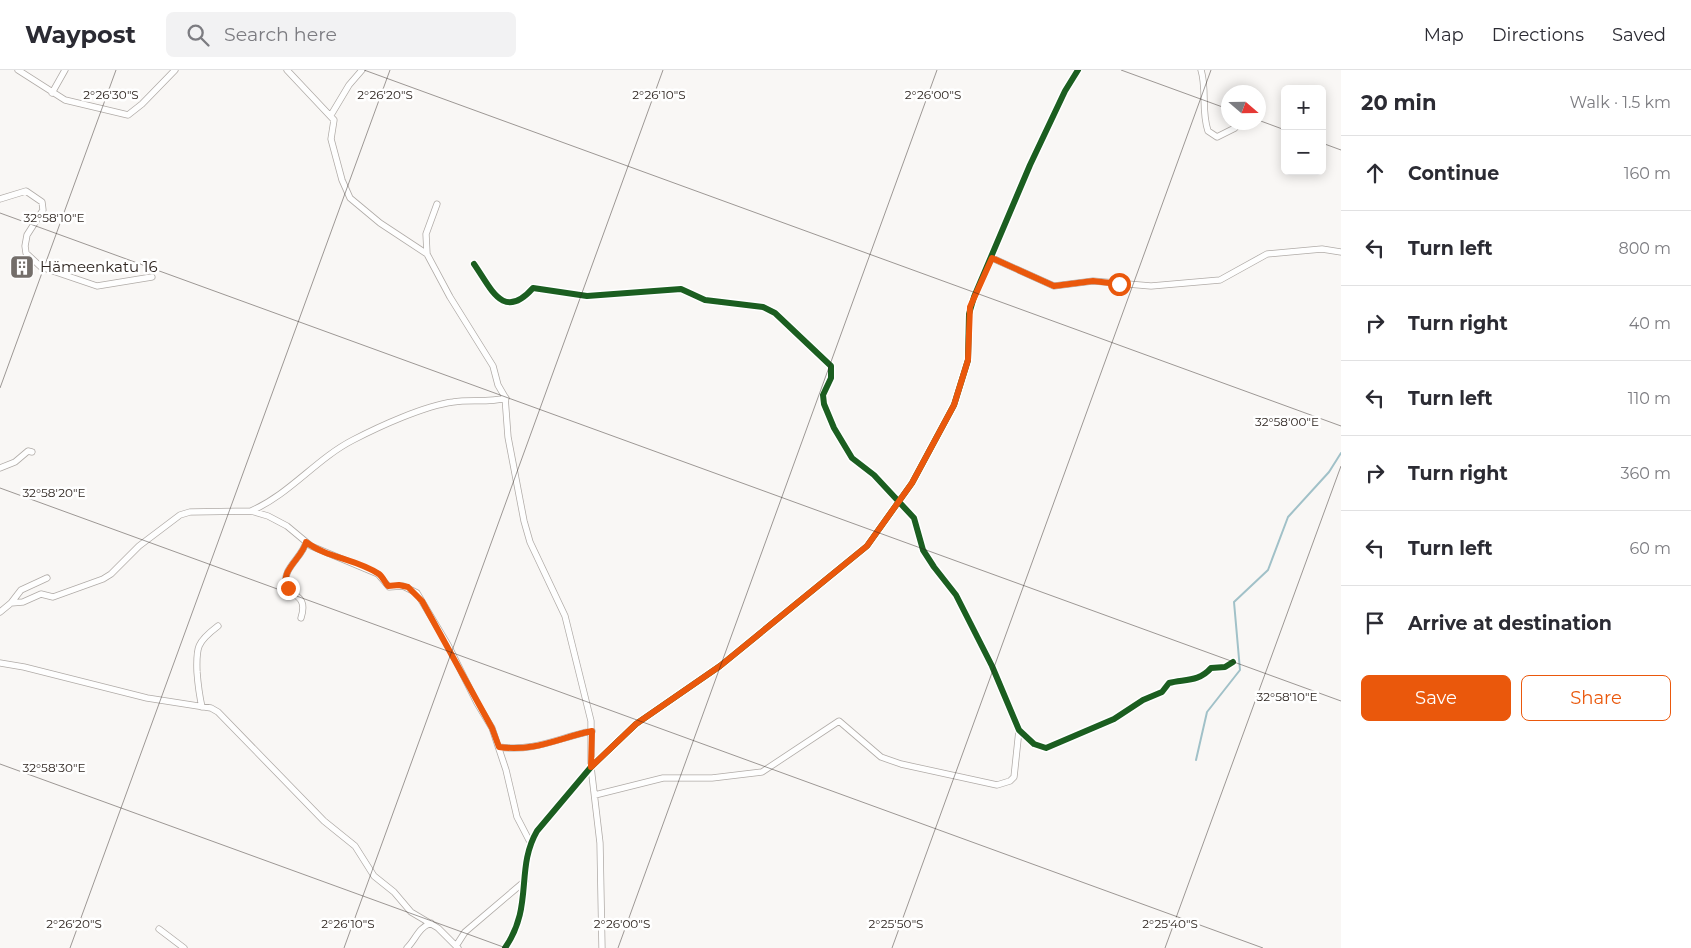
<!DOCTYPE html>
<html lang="en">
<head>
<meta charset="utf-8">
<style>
  :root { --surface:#fff; --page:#f2f2f3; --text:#2b2b33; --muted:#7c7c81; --line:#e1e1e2; --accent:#ea580c }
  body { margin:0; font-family:Montserrat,sans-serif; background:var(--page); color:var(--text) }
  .controls { position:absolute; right:15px; top:15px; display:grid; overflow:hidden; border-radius:8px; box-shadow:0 2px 12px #0003 }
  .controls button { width:45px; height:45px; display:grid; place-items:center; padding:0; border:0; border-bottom:1px solid var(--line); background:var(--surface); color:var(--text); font:25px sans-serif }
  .compass { position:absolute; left:1221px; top:15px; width:45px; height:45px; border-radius:50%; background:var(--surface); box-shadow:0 2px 12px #0003; rotate:110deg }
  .stop { position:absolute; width:15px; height:15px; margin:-11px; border:4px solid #ea580c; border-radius:50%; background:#fff }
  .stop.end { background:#ea580c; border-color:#fff; box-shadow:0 1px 5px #0008 }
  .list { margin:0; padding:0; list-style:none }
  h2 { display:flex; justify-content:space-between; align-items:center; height:65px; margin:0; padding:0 20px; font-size:21px }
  h2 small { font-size:16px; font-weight:400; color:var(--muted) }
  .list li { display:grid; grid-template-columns:32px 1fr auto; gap:15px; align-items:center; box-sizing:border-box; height:75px; padding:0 20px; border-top:1px solid var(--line) }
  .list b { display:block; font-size:19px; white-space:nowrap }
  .list em { font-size:16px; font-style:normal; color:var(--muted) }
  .actions { display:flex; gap:10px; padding:15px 20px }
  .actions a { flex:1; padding:11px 0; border:1px solid var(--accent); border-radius:8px; text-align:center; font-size:18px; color:var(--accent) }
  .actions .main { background:var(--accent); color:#fff }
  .icon { flex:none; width:28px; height:28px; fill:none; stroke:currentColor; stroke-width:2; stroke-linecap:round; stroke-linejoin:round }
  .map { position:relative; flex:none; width:1341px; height:878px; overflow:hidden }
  header { display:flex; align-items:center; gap:30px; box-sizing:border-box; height:70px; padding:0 25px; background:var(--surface); border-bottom:1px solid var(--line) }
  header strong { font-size:24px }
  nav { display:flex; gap:28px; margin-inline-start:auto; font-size:18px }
  .search { width:350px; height:45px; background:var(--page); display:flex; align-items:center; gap:12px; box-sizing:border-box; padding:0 18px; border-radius:8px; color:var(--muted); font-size:19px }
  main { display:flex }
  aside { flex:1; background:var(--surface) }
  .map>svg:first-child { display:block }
</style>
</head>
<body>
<header>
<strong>Waypost</strong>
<div class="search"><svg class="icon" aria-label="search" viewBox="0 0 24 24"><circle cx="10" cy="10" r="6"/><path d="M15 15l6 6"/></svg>Search here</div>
<nav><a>Map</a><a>Directions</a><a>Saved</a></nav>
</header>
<main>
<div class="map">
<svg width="1341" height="878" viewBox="0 0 1341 878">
  <rect width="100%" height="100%" fill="#f9f7f5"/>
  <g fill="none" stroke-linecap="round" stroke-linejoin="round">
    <!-- stream -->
    <path stroke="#a1c1c8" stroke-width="2" d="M1196 690 1207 642 1240 600 1234 532 1268 500 1288 447 1329 402 1341 383"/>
    <defs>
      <path id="minor" d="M18 0 65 30 128 45 142 34 175 0
        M287 0 334 50 331 69 342 110 350 128 380 153 427 184
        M1201 0C1207 19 1201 41 1208 61L1217 67 1235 58
        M52 23 65 0
        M331 45 349 15 362 0
        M0 129 26 121 42 132 43 140 27 165 25 176 26 183 41 197 97 216 152 207
        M437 134 426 164 427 184 450 227 493 296 498 315 505 327 508 367 524 451 530 472 565 546 591 651V697L600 773 602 878
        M992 188 1054 216 1093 211 1151 216 1220 210 1267 184 1322 179 1341 182
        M474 194C491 218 503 252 533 218L587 226 681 219 705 230 763 237 775 243 831 296V308L823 325 824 334 834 358 852 388 874 405 914 448 923 480 934 497 956 525 992 596 1019 660 1034 674 1046 678 1114 649 1143 630 1162 622 1169 613C1184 609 1199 612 1211 598L1225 597 1233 592
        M0 398 15 392 28 381 32 382
        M251 441C290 424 316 389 353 370 380 356 424 336 453 332 471 329 487 333 506 328
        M11 533 21 520 47 508
        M0 542 11 533 23 532 41 524 53 527 103 509 111 504 139 476 180 445 190 442 251 441 268 446 287 456 311 476 378 504 389 517 403 516 417 523 448 575 477 633 492 658 506 700 517 747 530 772
        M301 548C309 523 289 527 286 515 282 498 303 487 306 472
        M0 593 24 597 147 628 211 638 218 642 324 751 355 776 374 806 394 822 411 842 438 858 458 878
        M202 637C199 624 198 615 197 602 196 577 197 572 218 556
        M499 677C535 682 557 668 592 661
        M595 725 663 708H712L762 702 839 651 881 687 901 694 997 715 1010 711 1014 707 1019 660
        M159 859 184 878
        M456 876 465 862 525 811
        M407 878C416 869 418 858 431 853
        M505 878C534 836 515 799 537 761L591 697 636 654 720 596 867 476 912 413 954 335 968 290 969 244 974 227 1030 95 1065 21 1078 0"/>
    </defs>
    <!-- minor casing -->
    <use href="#minor" stroke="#b0aba7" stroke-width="7"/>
    <!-- minor -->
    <use href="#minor" stroke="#fefefe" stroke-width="5.5"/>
    <defs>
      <path id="cycleway" d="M474 194C491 218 503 252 533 218L587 226 681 219 705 230 763 237 775 243 831 296V308L823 325 824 334 834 358 852 388 874 405 914 448 923 480 934 497 956 525 992 596 1019 660 1034 674 1046 678 1114 649 1143 630 1162 622 1169 613C1184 609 1199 612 1211 598L1225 597 1233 592
        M505 878C534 836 515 799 537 761L591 697 636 654 720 596 867 476 912 413 954 335 968 290 969 244 974 227 1030 95 1065 21 1078 0"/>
    </defs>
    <!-- cycleway casing -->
    <use href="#cycleway" stroke="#fff" stroke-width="9"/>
    <!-- cycleway -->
    <use href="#cycleway" stroke="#1b5e20" stroke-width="6"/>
  </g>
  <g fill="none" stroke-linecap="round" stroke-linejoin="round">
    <!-- route -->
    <path stroke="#ea580c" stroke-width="6" d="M288 518C278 501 303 488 306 472 327 488 357 489 379 504 383 507 385 513 388 516L399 515 408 517 422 531 492 658 499 677C535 682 558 668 592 661L591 697 636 654 720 596 867 476 912 413 954 335 968 290 970 237 992 188 1054 216 1093 211 1119 214"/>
  </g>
  <!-- ticks -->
  <path fill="none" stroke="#2d241f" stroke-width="1" stroke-opacity="0.45" d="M364 0 1341 356M1121 0 1228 39M1258 50 1285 60M1322 73 1341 80M0 143 1341 631M0 318 116 0M0 418 1263 878M0 694 506 878M70 878 390 0M344 878 663 0M618 878 937 0M892 878 1211 0M1165 878 1341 396"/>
  <!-- icons -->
  <defs>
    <symbol id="building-square" viewBox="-11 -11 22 22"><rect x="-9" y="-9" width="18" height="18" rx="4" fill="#746e6a" stroke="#fff"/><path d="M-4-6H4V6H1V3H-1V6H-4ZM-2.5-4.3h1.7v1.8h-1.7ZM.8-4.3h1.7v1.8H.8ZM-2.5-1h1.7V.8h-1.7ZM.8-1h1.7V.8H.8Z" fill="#fff"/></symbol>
  </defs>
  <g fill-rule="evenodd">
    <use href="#building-square" x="8" y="183" width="28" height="28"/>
  </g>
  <g text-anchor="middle" stroke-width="5" stroke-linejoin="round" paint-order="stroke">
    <!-- poi labels -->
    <g font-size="15" fill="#2d241f" stroke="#fff" text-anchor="start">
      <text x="40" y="202">Hämeenkatu 16</text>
    </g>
  </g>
  <g font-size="12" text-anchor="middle" fill="#2d241f" stroke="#fff" stroke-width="5" stroke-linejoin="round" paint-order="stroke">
    <text x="111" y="29">2°26'30"S</text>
    <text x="385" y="29">2°26'20"S</text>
    <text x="659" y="29">2°26'10"S</text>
    <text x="933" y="29">2°26'00"S</text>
    <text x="54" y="152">32°58'10"E</text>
    <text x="1287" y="356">32°58'00"E</text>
    <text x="54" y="427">32°58'20"E</text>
    <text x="1287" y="631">32°58'10"E</text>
    <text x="54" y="702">32°58'30"E</text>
    <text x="74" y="858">2°26'20"S</text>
    <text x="348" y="858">2°26'10"S</text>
    <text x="622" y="858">2°26'00"S</text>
    <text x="896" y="858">2°25'50"S</text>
    <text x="1170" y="858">2°25'40"S</text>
  </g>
</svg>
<div class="controls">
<button>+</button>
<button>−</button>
</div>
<svg class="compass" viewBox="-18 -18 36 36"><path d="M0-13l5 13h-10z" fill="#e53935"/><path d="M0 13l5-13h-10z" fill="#7c7c81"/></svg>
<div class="stop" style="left:1119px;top:214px"></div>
<div class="stop end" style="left:288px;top:518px"></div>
</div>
<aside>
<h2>20 min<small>Walk · 1.5 km</small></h2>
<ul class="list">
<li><svg class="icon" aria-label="ahead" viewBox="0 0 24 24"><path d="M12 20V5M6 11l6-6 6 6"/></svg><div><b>Continue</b></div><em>160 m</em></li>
<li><svg class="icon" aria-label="left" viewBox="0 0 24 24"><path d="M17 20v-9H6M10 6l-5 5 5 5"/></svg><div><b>Turn left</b></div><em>800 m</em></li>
<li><svg class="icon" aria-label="right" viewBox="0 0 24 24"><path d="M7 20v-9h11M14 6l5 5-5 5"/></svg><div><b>Turn right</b></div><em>40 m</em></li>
<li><svg class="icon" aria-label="left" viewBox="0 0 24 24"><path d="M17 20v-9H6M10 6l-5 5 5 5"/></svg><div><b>Turn left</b></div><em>110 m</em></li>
<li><svg class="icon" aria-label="right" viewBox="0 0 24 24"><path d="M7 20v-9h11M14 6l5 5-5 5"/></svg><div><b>Turn right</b></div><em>360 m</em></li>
<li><svg class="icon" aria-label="left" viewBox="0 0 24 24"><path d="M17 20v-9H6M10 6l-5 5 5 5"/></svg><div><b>Turn left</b></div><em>60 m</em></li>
<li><svg class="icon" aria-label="arrive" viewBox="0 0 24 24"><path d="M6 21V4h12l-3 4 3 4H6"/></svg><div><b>Arrive at destination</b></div></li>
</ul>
<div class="actions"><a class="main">Save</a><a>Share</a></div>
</aside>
</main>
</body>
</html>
